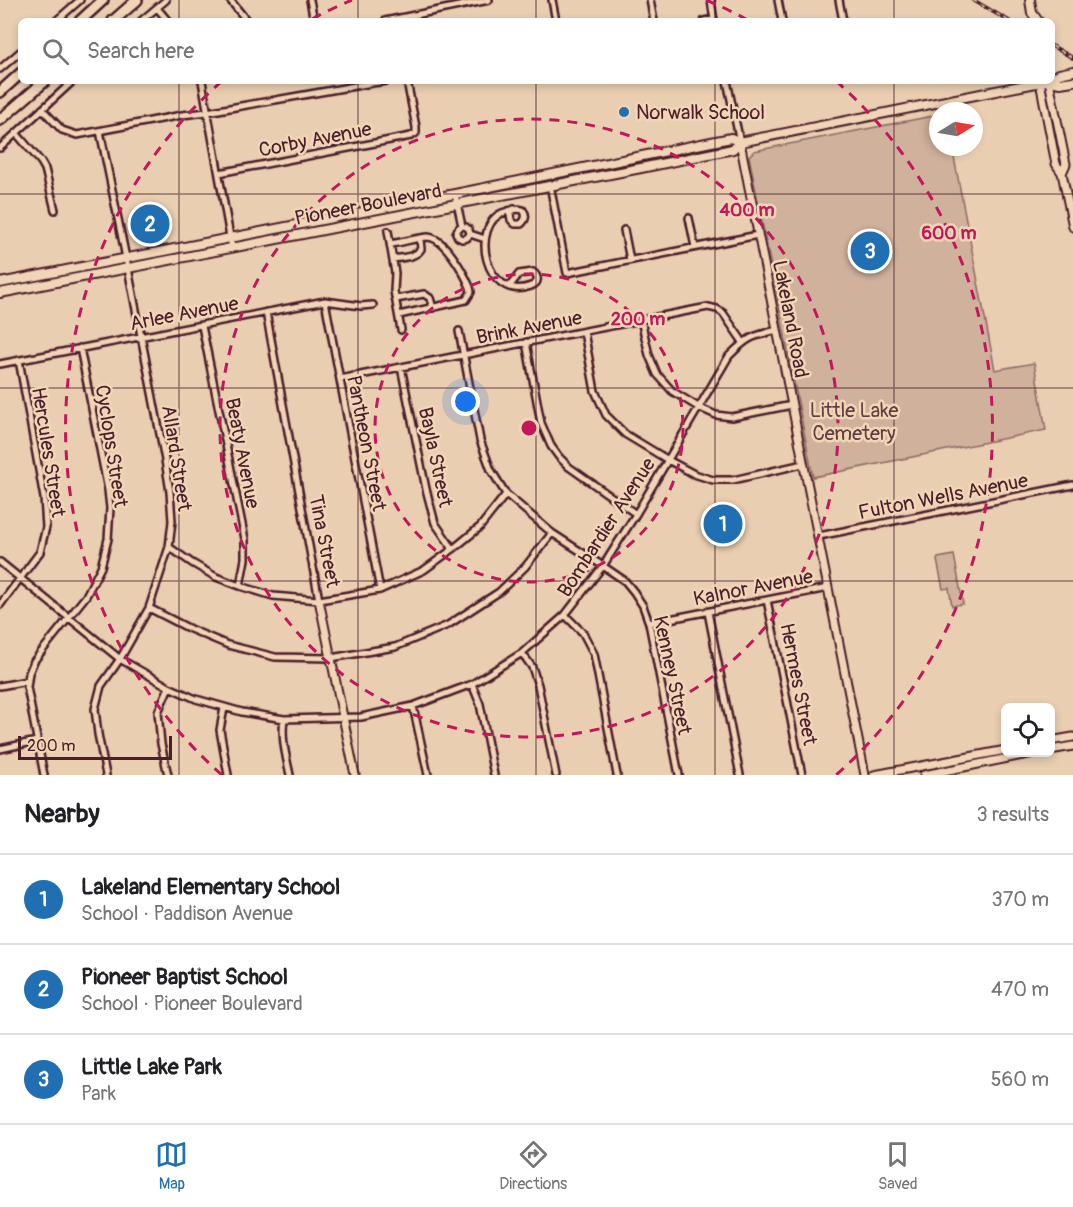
<!DOCTYPE html>
<html lang="en">
<head>
<meta charset="utf-8">
<style>
  :root { --surface:#fff; --page:#f2f2f2; --text:#202124; --muted:#757577; --line:#e0e0e0; --accent:#1f6fb2 }
  body { margin:0; font-family:Pangolin,sans-serif; background:var(--page); color:var(--text) }
  .controls { position:absolute; right:18px; bottom:18px; display:grid; overflow:hidden; border-radius:9px; box-shadow:0 3px 9px #0003 }
  .controls button { width:54px; height:54px; display:grid; place-items:center; padding:0; border:0; border-bottom:2px solid var(--line); background:var(--surface); color:var(--text); font:30px sans-serif }
  .compass { position:absolute; left:929px; top:102px; width:54px; height:54px; border-radius:50%; background:var(--surface); box-shadow:0 3px 9px #0003; rotate:79deg }
  .scale { position:absolute; left:18px; bottom:15px; width:154px; box-sizing:border-box; padding-left:6px; border:3px solid #4a1f2b; border-top:0; font-size:16px; line-height:21px; white-space:nowrap; color:#4a1f2b; -webkit-text-stroke:4px #f1d5b7; paint-order:stroke }
  .you { position:absolute; left:466px; top:402px; width:21px; height:21px; margin:-15px; border:4px solid #fff; border-radius:50%; background:#1a73e8; box-shadow:0 0 0 9px #1a73e833 }
  .badge { display:grid; place-items:center; width:39px; height:39px; border-radius:50%; background:var(--accent); color:#fff; font-size:20px; font-weight:700 }
  .pin { position:absolute; translate:-50% -50%; border:3px solid #fff; box-shadow:0 2px 6px #0006 }
  .list { margin:0; padding:0; list-style:none }
  h2 { display:flex; justify-content:space-between; align-items:center; height:78px; margin:0; padding:0 24px; font-size:26px }
  h2 small { font-size:20px; font-weight:400; color:var(--muted) }
  .list li { display:grid; grid-template-columns:39px 1fr auto; gap:18px; align-items:center; box-sizing:border-box; height:90px; padding:0 24px; border-top:2px solid var(--line) }
  .list b { display:block; font-size:22px; white-space:nowrap }
  .list p { margin:0; font-size:20px; white-space:nowrap; color:var(--muted) }
  .list em { font-size:20px; font-style:normal; color:var(--muted) }
  .icon { flex:none; width:33px; height:33px; fill:none; stroke:currentColor; stroke-width:2; stroke-linecap:round; stroke-linejoin:round }
  .map { position:relative; flex:none; width:1073px; height:775px; overflow:hidden }
  .search { position:absolute; background:var(--surface); box-shadow:0 3px 9px #0003; left:18px; right:18px; top:18px; height:66px; display:flex; align-items:center; gap:15px; box-sizing:border-box; padding:0 21px; border-radius:9px; color:var(--muted); font-size:22px }
  .sheet { height:348px; background:var(--surface) }
  nav { display:flex; justify-content:space-around; align-items:center; box-sizing:border-box; height:84px; border-top:2px solid var(--line); background:var(--surface); font-size:16px; color:var(--muted) }
  nav a { display:grid; justify-items:center; gap:3px }
  nav .on { color:var(--accent) }
  .map>svg:first-child { display:block }
</style>
</head>
<body>
<div class="map">
<svg width="1073" height="775" viewBox="0 0 1073 775">
  <rect width="100%" height="100%" fill="#eaceb1"/>
  <filter id="ink" filterUnits="userSpaceOnUse"><feTurbulence type="fractalNoise" baseFrequency=".0167" numOctaves="2"/><feDisplacementMap in="SourceGraphic" scale="12" xChannelSelector="R" yChannelSelector="G"/><feConvolveMatrix kernelMatrix="1 2 1 2 8 2 1 2 1" color-interpolation-filters="sRGB"/></filter>
  <g filter="url(#ink)">
    <!-- green -->
    <path fill="#d0b19c" stroke="#8d6864" stroke-width="1.5" d="M938 115V147H952L995 370 1034 363 1046 430 813 477 749 156 754 151Z
      M954 555 963 604 952 606 949 588 943 589 937 560 938 558Z"/>
    <g fill="none" stroke-linecap="round" stroke-linejoin="round">
      <defs>
        <path id="street" d="M230 0 247 21
          M310 0 314 21
          M552 0 556 21
          M650 0 654 21
          M711 0 714 21
          M778 0 782 21
          M839 0 843 21
          M157 8 168 21
          M56 21 80 0
          M141 21 166 0
          M385 21 489 0
          M704 21 714 19
          M0 69 21 51
          M202 81 232 248
          M727 81 740 142
          M42 109 62 130 77 135 182 115 207 112 372 83 387 81
          M100 131 126 258 165 460 170 492 172 521 169 547 149 608 120 659 101 686 95 709 98 734 106 775
          M16 133 41 162 45 169 55 210
          M0 148 73 81
          M219 173 411 136 416 133V127L407 81
          M550 185 567 273 758 235
          M455 194 462 226
          M689 218 695 247
          M624 230 630 260
          M388 231 395 273 394 291 401 330
          M470 234 467 238 462 239 458 237 456 233C459 224 469 224 470 234L485 239
          M390 244C401 243 419 237 428 237 445 238 464 273 470 287L471 292 466 300 399 315
          M393 259C403 257 415 258 421 249L420 239
          M509 287 519 274 533 272C539 277 539 283 531 286 484 303 469 223 505 212 511 210 517 208 523 210 527 215 526 220 521 224H515L511 220 510 214 514 209
          M396 299 424 294 430 298 433 308
          M325 301 380 590
          M266 312 319 600
          M641 320 649 355 657 374 672 391 698 407 716 415 732 417 792 405
          M202 326 245 539V559L240 586
          M459 331 480 440 491 470 506 494 552 533 603 566 625 581 634 592 643 606 649 623 679 775
          M584 332 595 391 606 415 625 434 668 460 694 474 713 480H733L803 464
          M526 342 541 423 551 446 559 457 569 467 636 514
          M0 364 325 301 361 306 373 305
          M401 367 426 489 435 523 453 549
          M340 379 708 307 717 309 723 313 743 342
          M819 536 1073 485
          M169 547 192 563 216 577 240 586 273 596 319 600 380 590 424 570 453 549 480 527 506 494
          M0 562 120 659 169 687 196 699 242 712 284 719 361 717 413 706 472 684 522 653 565 615 603 566 636 514 729 356C748 337 752 336 777 330
          M767 600 802 775
          M0 605 40 552 46 527 44 498 19 360
          M149 608 190 629 228 645 275 657 331 658 395 647 448 625 499 592 525 567 552 533
          M708 612 740 775
          M565 615 583 633 594 654 617 775
          M649 623 828 588
          M522 653 532 667 538 685 556 775
          M472 684 480 704 494 775
          M0 686 27 681
          M413 706 428 775
          M224 708 220 730 228 775
          M284 719C281 738 286 756 290 775
          M0 749 37 741
          M44 775 27 687 29 673 34 661 86 596 101 567 108 539 110 508 108 490 80 348
          M168 775 161 744 158 712 169 687"/>
        <path id="secondary" d="M1049 81 1066 164 1062 173
          M1040 82 1056 164 1062 173 1073 227
          M740 142 865 775
          M319 600 355 775
          M1050 741 1073 737
          M1050 750 1073 746
          M874 775 1006 750
          M924 775 1038 752"/>
        <path id="primary" d="M1030 0 1032 13 1038 21
          M1052 79 1059 74 1073 71
          M1051 81 1060 83 1073 81
          M0 283 455 194 731 138 740 142 1046 81
          M0 293 641 168 733 149 740 142"/>
        <path id="highway" d="M80 21 103 0
          M113 21 137 0
          M0 92 21 73
          M0 120 45 81"/>
      </defs>
      <!-- street casing -->
      <use href="#street" stroke="#4a1f2b" stroke-width="10"/>
      <!-- secondary casing -->
      <use href="#secondary" stroke="#4a1f2b" stroke-width="11"/>
      <!-- primary casing -->
      <use href="#primary" stroke="#4a1f2b" stroke-width="12"/>
      <!-- highway casing -->
      <use href="#highway" stroke="#4a1f2b" stroke-width="14"/>
      <!-- street -->
      <use href="#street" stroke="#f1d5b7" stroke-width="5"/>
      <!-- secondary -->
      <use href="#secondary" stroke="#f1d5b7" stroke-width="7"/>
      <!-- primary -->
      <use href="#primary" stroke="#f1d5b7" stroke-width="8"/>
      <!-- highway -->
      <use href="#highway" stroke="#f1d5b7" stroke-width="9"/>
      <defs>
        <path id="rail" d="M973 0 1009 21
          M1052 46 1073 58"/>
      </defs>
      <!-- rail casing -->
      <use href="#rail" stroke="#4a1f2b" stroke-width="4"/>
      <!-- rail -->
      <use href="#rail" stroke="#f1d5b7" stroke-width="1.5" stroke-dasharray="4.5" stroke-linecap="butt"/>
    </g>
  </g>
  <!-- grid -->
  <path fill="none" stroke="#4a1f2b" stroke-width="1.5" stroke-opacity="0.55" d="M179 0V21M358 0V21M536 0V21M715 0V21M894 0V21M179 81V775M358 81V775M536 81V775M715 81V775M894 81V775M0 194H1073M0 388H1073M0 581H1073"/>
  <!-- distance rings -->
  <g fill="none" stroke="#c2185b" stroke-width="3" stroke-dasharray="10 8">
    <circle cx="529" cy="428" r="154"/>
    <circle cx="529" cy="428" r="309"/>
    <path d="M222 775A463 463 0 0 1 222 81M312 19A463 463 0 0 1 352 0M706 0A463 463 0 0 1 746 19M836 81A463 463 0 0 1 836 775"/>
  </g>
  <!-- markers -->
  <circle fill="#1f6fb2" stroke="#f1d5b7" stroke-width="2" cx="624" cy="112" r="6"/>
  <g text-anchor="middle" stroke-width="5" stroke-linejoin="round" paint-order="stroke">
    <!-- poi labels -->
    <g font-size="20" fill="#4a1f2b" stroke="#f1d5b7" text-anchor="start">
      <text x="636" y="119">Norwalk School</text>
    </g>
    <!-- street labels -->
    <g font-size="20" fill="#4a1f2b" stroke="#f1d5b7">
      <text transform="translate(315 139) rotate(-11)" y="7">Corby Avenue</text>
      <text transform="translate(368 204) rotate(-11)" y="7">Pioneer Boulevard</text>
      <text transform="translate(184 313) rotate(-11)" y="7">Arlee Avenue</text>
      <text transform="translate(791 319) rotate(79)" y="7">Lakeland Road</text>
      <text transform="translate(529 327) rotate(-11)" y="7">Brink Avenue</text>
      <text transform="translate(367 443) rotate(79)" y="7">Pantheon Street</text>
      <text transform="translate(112 446) rotate(81)" y="7">Cyclops Street</text>
      <text transform="translate(49 452) rotate(81)" y="7">Hercules Street</text>
      <text transform="translate(243 453) rotate(79)" y="7">Beaty Avenue</text>
      <text transform="translate(436 457) rotate(78)" y="7">Bayla Street</text>
      <text transform="translate(177 458) rotate(81)" y="7">Allard Street</text>
      <text transform="translate(943 496) rotate(-11)" y="7">Fulton Wells Avenue</text>
      <text transform="translate(606 527) rotate(-57)" y="7">Bombardier Avenue</text>
      <text transform="translate(325 541) rotate(79)" y="7">Tina Street</text>
      <text transform="translate(753 587) rotate(-11)" y="7">Kalnor Avenue</text>
      <text transform="translate(673 675) rotate(78)" y="7">Kenney Street</text>
      <text transform="translate(799 684) rotate(79)" y="7">Hermes Street</text>
    </g>
    <!-- park labels -->
    <g font-size="20" fill="#653c42" stroke="#f1d5b7">
      <text x="854" y="417">Little Lake<tspan x="854" dy="23">Cemetery</tspan></text>
    </g>
  </g>
  <circle cx="529" cy="428" r="9" fill="#c2185b" stroke="#f1d5b7" stroke-width="3"/>
  <g font-size="18" text-anchor="middle" font-weight="bold" fill="#c2185b" stroke="#f1d5b7" stroke-width="5" stroke-linejoin="round" paint-order="stroke">
    <text x="747" y="216">400 m</text>
    <text x="949" y="239">600 m</text>
    <text x="638" y="325">200 m</text>
  </g>
</svg>
<div class="controls">
<button><svg class="icon" aria-label="locate" viewBox="0 0 24 24"><circle cx="12" cy="12" r="6"/><path d="M12 2v4M12 18v4M2 12h4M18 12h4"/></svg></button>
</div>
<svg class="compass" viewBox="-18 -18 36 36"><path d="M0-13l5 13h-10z" fill="#e53935"/><path d="M0 13l5-13h-10z" fill="#757577"/></svg>
<div class="scale">200 m</div>
<div class="you"></div>
<div class="pin badge" style="left:723px;top:524px">1</div>
<div class="pin badge" style="left:150px;top:224px">2</div>
<div class="pin badge" style="left:870px;top:251px">3</div>
<div class="search"><svg class="icon" aria-label="search" viewBox="0 0 24 24"><circle cx="10" cy="10" r="6"/><path d="M15 15l6 6"/></svg>Search here</div>
</div>
<section class="sheet">
<h2>Nearby<small>3 results</small></h2>
<ul class="list">
<li><span class="badge">1</span><div><b>Lakeland Elementary School</b><p>School · Paddison Avenue</p></div><em>370 m</em></li>
<li><span class="badge">2</span><div><b>Pioneer Baptist School</b><p>School · Pioneer Boulevard</p></div><em>470 m</em></li>
<li><span class="badge">3</span><div><b>Little Lake Park</b><p>Park</p></div><em>560 m</em></li>
</ul>
</section>
<nav>
<a class="on"><svg class="icon" aria-label="map" viewBox="0 0 24 24"><path d="M3 6l6-2 6 2 6-2v14l-6 2-6-2-6 2zM9 4v14M15 6v14"/></svg>Map</a>
<a><svg class="icon" aria-label="directions" viewBox="0 0 24 24"><path d="M12 3l9 9-9 9-9-9zM9 14v-3h6M13 9l2 2-2 2"/></svg>Directions</a>
<a><svg class="icon" aria-label="saved" viewBox="0 0 24 24"><path d="M7 4h10v16l-5-4-5 4z"/></svg>Saved</a>
</nav>
</body>
</html>
